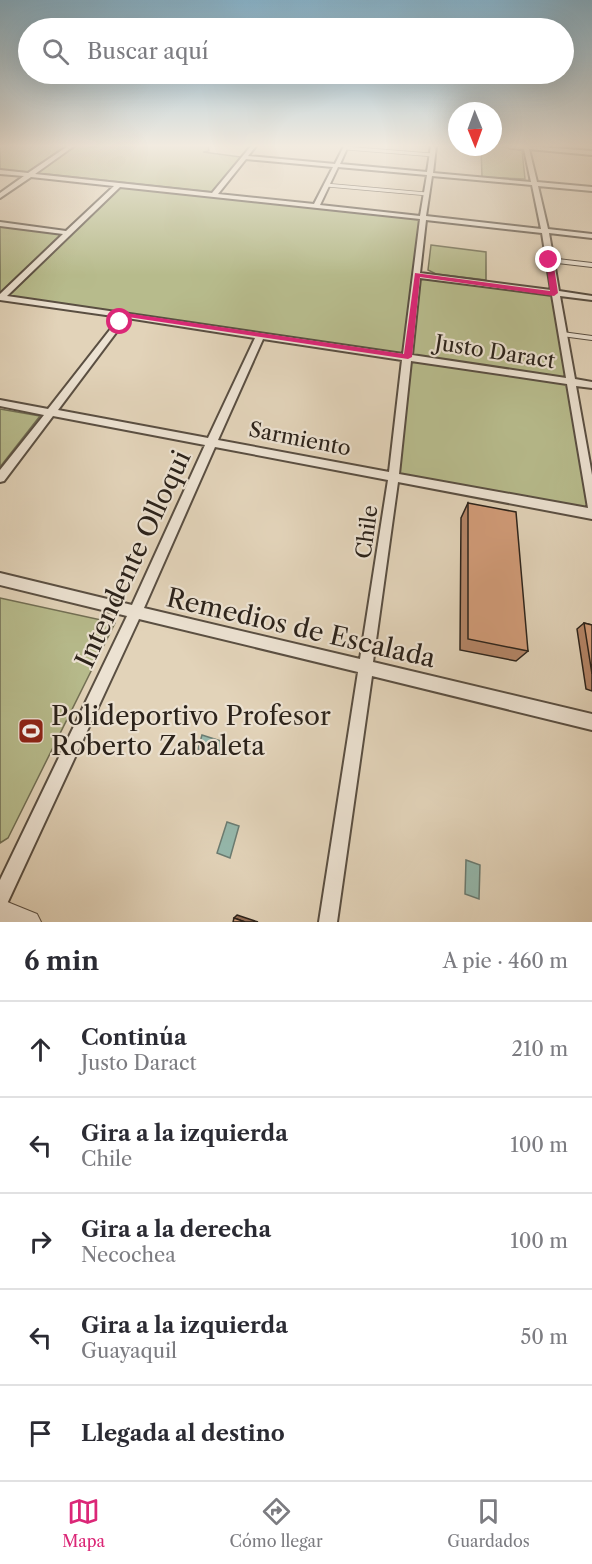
<!DOCTYPE html>
<html lang="es">
<head>
<meta charset="utf-8">
<style>
  :root { --surface:#fff; --page:#f7f7f7; --text:#2b2b33; --muted:#7c7c81; --line:#e1e1e2; --accent:#db2777 }
  body { margin:0; font-family:"Libre Caslon Text",serif; background:var(--page); color:var(--text) }
  .compass { position:absolute; left:448px; top:102px; width:54px; height:54px; border-radius:50%; background:var(--surface); box-shadow:0 6px 24px #0002; rotate:179deg }
  .stop { position:absolute; width:18px; height:18px; margin:-14px; border:4px solid #db2777; border-radius:50%; background:#fff }
  .stop.end { background:#db2777; border-color:#fff; box-shadow:0 2px 6px #0008 }
  .list { margin:0; padding:0; list-style:none }
  h2 { display:flex; justify-content:space-between; align-items:center; height:78px; margin:0; padding:0 24px; font-size:26px }
  h2 small { font-size:20px; font-weight:400; color:var(--muted) }
  .list li { display:grid; grid-template-columns:39px 1fr auto; gap:18px; align-items:center; box-sizing:border-box; height:96px; padding:0 24px; border-top:2px solid var(--line) }
  .list b { display:block; font-size:22px; white-space:nowrap }
  .list p { margin:0; font-size:20px; white-space:nowrap; color:var(--muted) }
  .list em { font-size:20px; font-style:normal; color:var(--muted) }
  .icon { flex:none; width:33px; height:33px; fill:none; stroke:currentColor; stroke-width:2; stroke-linecap:round; stroke-linejoin:round }
  .map { position:relative; flex:none; width:592px; height:922px; overflow:hidden }
  .search { position:absolute; background:var(--surface); box-shadow:0 6px 24px #0002; left:18px; right:18px; top:18px; height:66px; display:flex; align-items:center; gap:15px; box-sizing:border-box; padding:0 21px; border-radius:33px; color:var(--muted); font-size:22px }
  .sheet { height:558px; background:var(--surface) }
  nav { display:flex; justify-content:space-around; align-items:center; box-sizing:border-box; height:84px; border-top:2px solid var(--line); background:var(--surface); font-size:16px; color:var(--muted) }
  nav a { display:grid; justify-items:center; gap:3px }
  nav .on { color:var(--accent) }
  .map>svg:first-child { display:block }
</style>
</head>
<body>
<div class="map">
<svg width="592" height="922" viewBox="0 0 592 922">
  <rect width="100%" height="100%" fill="#e2d3b9"/>
  <filter id="stains"><feTurbulence type="fractalNoise" baseFrequency=".00333" numOctaves="4"/><feColorMatrix values="0 0 0 0 .2 0 0 0 0 .09 0 0 0 0 .02 0 0 0 .5 -.17"/></filter>
  <radialGradient id="worn" r=".72"><stop offset=".6" stop-color="#630" stop-opacity="0"/><stop offset="1" stop-color="#630" stop-opacity=".3"/></radialGradient>
  <!-- green -->
  <path fill="#b7bb8c" stroke="#726f54" stroke-width="1.5" d="M0 146H66L28 172 0 169Z
    M76 146H208L209 151 203 152 241 157 212 192 37 173Z
    M493 146 522 150 525 179 482 177 481 147Z
    M118 185 423 218 417 275 554 293 592 514 394 477 408 357 0 297V224L68 233Z
    M431 245 486 252V280L436 274 428 270Z
    M0 409 40 416 0 467Z
    M0 598 115 623 8 838 0 843Z"/>
  <!-- water -->
  <path fill="#95b8ac" stroke="#6b7c72" stroke-width="1.5" d="M202 735 224 742 220 756 198 749Z
    M227 822 239 826 230 858 217 853Z
    M466 860 480 865 479 899 465 894Z"/>
  <g fill="none" stroke-linecap="round" stroke-linejoin="round">
    <defs>
      <path id="service-far1" d="M345 148 433 155
        M326 185 427 194"/>
      <path id="service" d="M549 260 592 265
        M562 334 592 338"/>
      <path id="minor" d="M68 146H74L35 174 212 193 251 146H256L248 156 335 164 344 146H348L340 164 427 172 431 146H436L433 173 531 182 524 149 510 148 508 146H528L592 151V155L529 149 537 182 592 187V191L538 186 548 229 592 234V238L549 233 559 291 592 296V300L560 296 575 379 592 382V388L576 386 592 475V519L398 482 373 662 592 714V730L372 676 337 922H319L358 672 139 619 6 906 0 909V880L127 616 0 585V573L132 605 205 445 53 416 4 481 0 482V470L44 415 0 406V400L48 409 120 317 0 300V294L63 234 0 226V222L66 231 114 186 31 177 0 198V193L24 176 0 174V170L28 173ZM246 159 333 167 314 204 218 194ZM338 167 427 175 420 216 320 205ZM432 176 532 185 541 229 426 216ZM120 187 420 219 403 354 7 296ZM426 220 542 233 551 290 420 273ZM420 278 552 295 566 378 412 355ZM127 318 255 338 208 438 58 410ZM263 339 402 360 389 472 218 440ZM411 361 567 384 588 508 399 474ZM215 447 388 480 360 659 144 608Z"/>
      <path id="tertiary" d="M0 899 37 914 41 922H0Z"/>
    </defs>
    <!-- service-far1 casing -->
    <use href="#service-far1" stroke="#5a4f42" stroke-width="4.5"/>
    <!-- service casing -->
    <use href="#service" stroke="#5a4f42" stroke-width="6"/>
    <!-- minor casing -->
    <use href="#minor" stroke="#5a4f42" stroke-width="4"/>
    <!-- tertiary casing -->
    <use href="#tertiary" stroke="#5a4f42" stroke-width="2"/>
    <!-- service-far1 -->
    <use href="#service-far1" stroke="#ece2d2" stroke-width="3"/>
    <!-- service -->
    <use href="#service" stroke="#ece2d2" stroke-width="4"/>
    <!-- minor -->
    <use href="#minor" fill="#ece2d2" fill-rule="evenodd"/>
    <!-- tertiary -->
    <use href="#tertiary" fill="#ece2d2" fill-rule="evenodd"/>
  </g>
  <!-- wall -->
  <path fill="#b58668" stroke="#2c231b" stroke-width="1.5" d="M468 503 528 651 516 661 460 650 461 518Z
    M584 623 592 625V691L586 689 577 629Z"/>
  <!-- shaded-wall -->
  <path fill="#936d55" stroke="#2c231b" stroke-width="1.5" d="M237 915 258 922H245L234 918Z"/>
  <!-- building -->
  <path fill="#d29c79" stroke="#2c231b" stroke-width="1.5" d="M468 503 516 512 528 651 468 639Z
    M584 623 592 625V674Z
    M234 918 245 922H233Z"/>
  <!-- sky -->
  <linearGradient id="sky" x2="0" y2="1"><stop stop-color="#87b6d0"/><stop offset="0.53" stop-color="#f2ebe0"/><stop offset="1" stop-color="#f2ebe0" stop-opacity="0"/></linearGradient>
  <rect width="592" height="275" fill="url(#sky)"/>
  <!-- route -->
  <path fill="#db2777" d="M549 258 553 260 558 293 554 296 420 277 412 357 408 359 128 317 123 323 117 322 126 313 404 354 415 273 550 291 546 260Z"/>
  <!-- icons -->
  <defs>
    <symbol id="stadium-square" viewBox="-11 -11 22 22"><rect x="-9" y="-9" width="18" height="18" rx="4" fill="#8f2418" stroke="#ece2d2"/><path d="M0-5a6.5 5 0 1 0 0 10a6.5 5 0 1 0 0-10ZM-3.5-1.8h7v3.6h-7Z" fill="#fff"/></symbol>
  </defs>
  <g fill-rule="evenodd">
    <use href="#stadium-square" x="16" y="716" width="30" height="30"/>
  </g>
  <g text-anchor="middle" stroke-width="4.5" stroke-linejoin="round" paint-order="stroke">
    <!-- street labels -->
    <g font-size="21" fill="#2c231b" stroke="#ece2d2">
      <text transform="translate(495 352) rotate(9)" y="7">Justo Daract</text>
      <text transform="translate(300 439) rotate(11)" y="7">Sarmiento</text>
      <text transform="translate(367 532) rotate(-82)" y="7">Chile</text>
    </g>
    <!-- near-street labels -->
    <g font-size="26" fill="#2c231b" stroke="#ece2d2">
      <text transform="translate(133 559) rotate(-65)" y="9">Intendente Olloqui</text>
      <text transform="translate(301 628) rotate(13)" y="9">Remedios de Escalada</text>
    </g>
    <!-- near-poi labels -->
    <g font-size="26" fill="#2c231b" stroke="#ece2d2" text-anchor="start">
      <text x="51" y="725">Polideportivo Profesor<tspan x="51" dy="30">Roberto Zabaleta</tspan></text>
    </g>
  </g>
  <rect width="100%" height="100%" filter="url(#stains)"/>
  <rect width="100%" height="100%" fill="url(#worn)"/>
</svg>
<svg class="compass" viewBox="-18 -18 36 36"><path d="M0-13l5 13h-10z" fill="#e53935"/><path d="M0 13l5-13h-10z" fill="#7c7c81"/></svg>
<div class="stop" style="left:120px;top:322px"></div>
<div class="stop end" style="left:549px;top:260px"></div>
<div class="search"><svg class="icon" aria-label="search" viewBox="0 0 24 24"><circle cx="10" cy="10" r="6"/><path d="M15 15l6 6"/></svg>Buscar aquí</div>
</div>
<section class="sheet">
<h2>6 min<small>A pie · 460 m</small></h2>
<ul class="list">
<li><svg class="icon" aria-label="ahead" viewBox="0 0 24 24"><path d="M12 20V5M6 11l6-6 6 6"/></svg><div><b>Continúa</b><p>Justo Daract</p></div><em>210 m</em></li>
<li><svg class="icon" aria-label="left" viewBox="0 0 24 24"><path d="M17 20v-9H6M10 6l-5 5 5 5"/></svg><div><b>Gira a la izquierda</b><p>Chile</p></div><em>100 m</em></li>
<li><svg class="icon" aria-label="right" viewBox="0 0 24 24"><path d="M7 20v-9h11M14 6l5 5-5 5"/></svg><div><b>Gira a la derecha</b><p>Necochea</p></div><em>100 m</em></li>
<li><svg class="icon" aria-label="left" viewBox="0 0 24 24"><path d="M17 20v-9H6M10 6l-5 5 5 5"/></svg><div><b>Gira a la izquierda</b><p>Guayaquil</p></div><em>50 m</em></li>
<li><svg class="icon" aria-label="arrive" viewBox="0 0 24 24"><path d="M6 21V4h12l-3 4 3 4H6"/></svg><div><b>Llegada al destino</b></div></li>
</ul>
</section>
<nav>
<a class="on"><svg class="icon" aria-label="map" viewBox="0 0 24 24"><path d="M3 6l6-2 6 2 6-2v14l-6 2-6-2-6 2zM9 4v14M15 6v14"/></svg>Mapa</a>
<a><svg class="icon" aria-label="directions" viewBox="0 0 24 24"><path d="M12 3l9 9-9 9-9-9zM9 14v-3h6M13 9l2 2-2 2"/></svg>Cómo llegar</a>
<a><svg class="icon" aria-label="saved" viewBox="0 0 24 24"><path d="M7 4h10v16l-5-4-5 4z"/></svg>Guardados</a>
</nav>
</body>
</html>
